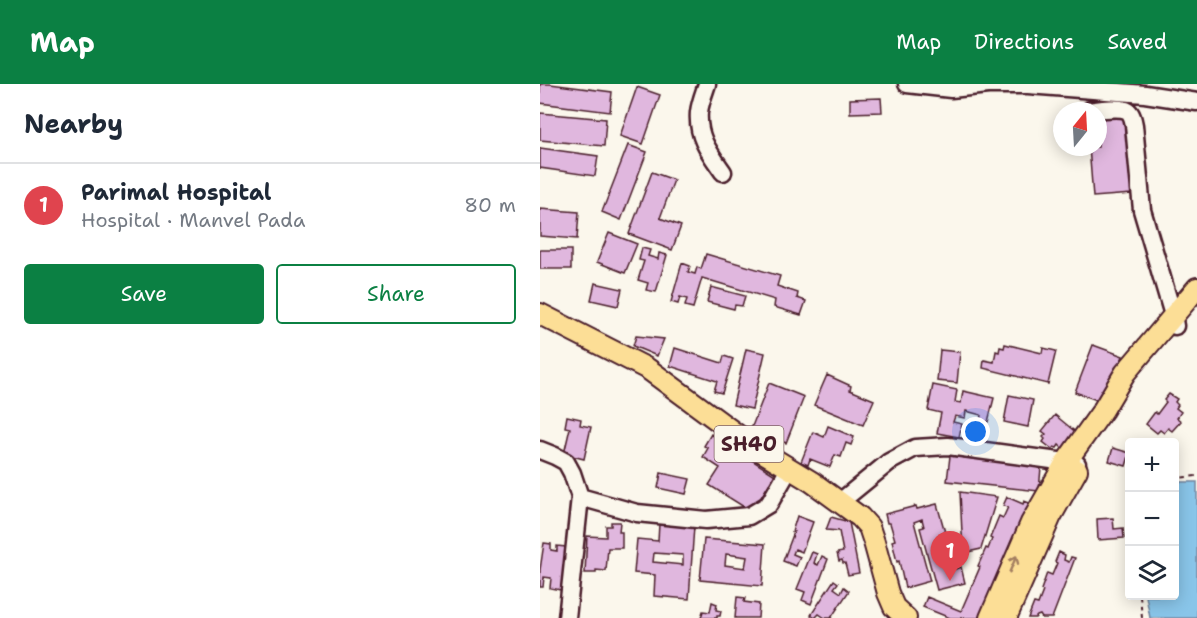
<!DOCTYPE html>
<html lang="en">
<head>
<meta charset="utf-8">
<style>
  :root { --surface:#fff; --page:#f2f2f3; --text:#1f2937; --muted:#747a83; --line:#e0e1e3; --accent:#0b8043 }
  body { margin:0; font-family:"Shantell Sans",sans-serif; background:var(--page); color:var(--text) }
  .controls { position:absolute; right:18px; bottom:18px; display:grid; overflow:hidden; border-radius:6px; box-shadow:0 3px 15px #0003 }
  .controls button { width:54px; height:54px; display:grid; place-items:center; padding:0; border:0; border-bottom:2px solid var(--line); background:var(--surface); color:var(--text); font:30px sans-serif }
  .compass { position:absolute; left:513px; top:18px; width:54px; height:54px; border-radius:50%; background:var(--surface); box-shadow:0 3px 15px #0003; rotate:18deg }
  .you { position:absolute; left:436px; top:348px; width:21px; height:21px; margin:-15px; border:4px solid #fff; border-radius:50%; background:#1a73e8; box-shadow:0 0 0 9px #1a73e833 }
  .badge { display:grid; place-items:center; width:39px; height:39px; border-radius:50%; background:var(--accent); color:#fff; font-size:20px; font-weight:700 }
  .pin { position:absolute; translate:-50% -50px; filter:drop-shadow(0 2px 3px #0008) }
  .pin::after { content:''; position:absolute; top:32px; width:21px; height:18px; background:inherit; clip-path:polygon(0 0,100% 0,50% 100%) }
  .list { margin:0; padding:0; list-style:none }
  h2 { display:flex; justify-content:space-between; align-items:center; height:78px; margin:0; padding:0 24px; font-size:26px }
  h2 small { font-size:20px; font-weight:400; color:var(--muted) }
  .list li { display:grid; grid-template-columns:39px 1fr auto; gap:18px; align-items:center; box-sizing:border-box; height:84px; padding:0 24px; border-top:2px solid var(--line) }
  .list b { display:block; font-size:22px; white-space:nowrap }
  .list p { margin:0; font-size:20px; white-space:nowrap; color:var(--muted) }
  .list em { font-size:20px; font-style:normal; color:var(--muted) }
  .actions { display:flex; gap:12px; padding:18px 24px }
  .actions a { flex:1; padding:14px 0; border:2px solid var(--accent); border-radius:6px; text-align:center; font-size:21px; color:var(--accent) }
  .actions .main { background:var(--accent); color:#fff }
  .icon { flex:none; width:33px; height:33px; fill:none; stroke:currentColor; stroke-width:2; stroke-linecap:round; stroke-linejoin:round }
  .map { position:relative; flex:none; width:657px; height:534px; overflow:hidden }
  header { display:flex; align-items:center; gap:36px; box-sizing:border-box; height:84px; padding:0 30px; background:var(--accent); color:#fff }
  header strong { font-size:28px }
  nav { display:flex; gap:33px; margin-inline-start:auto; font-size:21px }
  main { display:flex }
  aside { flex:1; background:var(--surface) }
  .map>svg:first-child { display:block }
</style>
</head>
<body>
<header>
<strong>Map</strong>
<nav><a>Map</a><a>Directions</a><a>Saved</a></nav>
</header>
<main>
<aside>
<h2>Nearby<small></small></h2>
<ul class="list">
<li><span class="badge" style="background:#e0444e">1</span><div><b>Parimal Hospital</b><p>Hospital · Manvel Pada</p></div><em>80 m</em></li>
</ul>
<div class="actions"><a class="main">Save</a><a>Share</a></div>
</aside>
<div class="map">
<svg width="657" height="534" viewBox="0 0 657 534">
  <rect width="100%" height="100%" fill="#fbf7ec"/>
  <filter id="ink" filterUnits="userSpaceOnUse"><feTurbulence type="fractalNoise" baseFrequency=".0167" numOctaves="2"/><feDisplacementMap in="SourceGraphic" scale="12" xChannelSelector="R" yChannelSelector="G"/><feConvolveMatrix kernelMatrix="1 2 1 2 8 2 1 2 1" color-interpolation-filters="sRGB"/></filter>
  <g filter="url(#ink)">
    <!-- water -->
    <path fill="#89c5e9" stroke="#70839d" stroke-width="1.5" d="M640 398H657V534H610L606 512H634V400Z"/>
    <!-- building -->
    <path fill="#e0b7de" stroke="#4a1f2b" stroke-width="1.5" fill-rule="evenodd" d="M0 0H10L72 8 70 28 0 19Z
      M97 3 120 11 103 60 80 52Z
      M341 14 342 28 310 29V15Z
      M0 29 66 35 64 62 0 56Z
      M586 31 592 110 553 113 549 63H558V33Z
      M88 61 107 68 81 136 62 128Z
      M0 64 58 72 55 92 0 84Z
      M112 88 134 96 120 134 141 142 132 166 89 150Z
      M0 125 39 128 37 155 0 152Z
      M69 149 97 160 85 189 57 178Z
      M102 164 110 166 108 172 118 175 119 169 127 171 116 208 106 206 108 199 98 196 104 177 99 176Z
      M0 166H31V185H0Z
      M166 170 240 192 237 202 258 209 257 214 266 217 261 231 234 223 235 216 162 194 153 224 145 222 147 215 140 213 138 220 131 218 142 179 150 182 148 188 155 190 157 183 161 185Z
      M55 199 82 205 78 222 51 216Z
      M171 203 205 212 202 222 195 221 194 225 167 218Z
      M96 252 124 255 117 272 93 262Z
      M465 260 502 269 503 264 516 267 508 300 443 284 444 276 454 278 456 267 459 268 460 263 464 264Z
      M553 261 583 272 565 319 535 308Z
      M135 264 182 279 184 272 193 275 182 309 174 307 177 297 130 282Z
      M206 265 225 269 212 325 193 321Z
      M400 266 420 268 417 299 397 297Z
      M287 291 311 302 310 306 334 316 323 341 274 321Z
      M229 299 264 313 246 359 211 345Z
      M393 301 417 306 415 318 421 319 423 307 454 314 448 338 440 337 441 331 426 327 425 334 415 332 413 338 422 340 419 353 397 349 401 329 388 326Z
      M629 310 637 315 635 318 638 321 636 324 641 328 637 334 641 337 632 347 628 344 624 349 620 346 617 349 606 340 615 328 617 330 626 318 624 316Z
      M469 311 493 316 488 343 464 338Z
      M515 331 538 350 524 366 519 361 517 364 514 363 512 365 503 358 505 355 503 353 506 350 502 347Z
      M27 332 41 335 40 341 51 343 44 375 24 370 30 344 25 343Z
      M288 342 314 353 311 361 306 359 301 373 295 371 290 383 270 375 268 381 261 378 273 348 284 353Z
      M171 350 243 396 237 405 229 400 212 428 169 401 180 384 163 373 168 364 164 362Z
      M573 364 590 369 586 382 569 377Z
      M410 372 501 383 499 407 407 397Z
      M121 389 150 395 146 410 118 404Z
      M420 408 457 413 441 465 423 469Z
      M467 413 483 420 484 417 492 420 443 534H410L383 523 387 513 421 527 440 483 438 482 446 464 448 465 452 455 450 454 459 432 463 434 468 423 463 422Z
      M397 420 408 459 411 458 415 473 412 474 415 485 421 483 425 499 397 506 380 444 384 443 382 435 374 438 390 497 365 504 359 477 357 478 352 457 355 456 350 439H347L345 430 376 422 377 425Z
      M257 432 273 438 262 468 255 465 253 470 260 473 256 482 243 477 254 448H252Z
      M291 433 309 438 319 489 308 491 305 479H303L302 476 299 477 297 469 303 468 299 447 286 446Z
      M573 434 574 445 583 444 584 454 558 456 557 435Z
      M71 438H80L79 448H82V464H68L66 487 56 486V489H45L47 452 66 453V442H71Z
      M119 440 154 442 149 515 114 512 115 491 94 489 97 455 118 457ZM114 469 143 471V481L113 478Z
      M164 455 225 460 222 502 160 496ZM186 470 207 473 205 484 185 481Z
      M4 459 11 460V466L17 467V462L26 463 21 506 10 504 11 494 4 493 3 503H0V486Z
      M272 468 277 470 274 479 278 481 282 472 288 475 271 520 262 516 265 508 257 505Z
      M519 468 525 471 524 476 529 478 531 473 535 474 512 534H502L500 531 497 532 495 534H488L494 519 498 520 503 507 501 506 507 489 512 491 517 479 515 478Z
      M294 496 298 499 294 504 301 509 304 503 309 507 291 534H285L279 530 275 534 271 531Z
      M197 513 205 514 204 518 219 520 218 534H195Z
      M172 518 177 520 176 526 181 527 180 532H177V534H161L163 527 170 528Z"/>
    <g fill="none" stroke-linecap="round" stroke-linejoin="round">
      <defs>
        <path id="minor" d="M167 0C164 9 160 19 159 28 157 53 169 68 183 88
          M367 0 411 5 448 1H488L605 10 657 18
          M547 27C556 26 580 22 588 27 592 30 593 36 594 41L602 126 633 231 635 242
          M0 366 15 372 26 378 32 389 40 413 27 534
          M40 413 97 429 166 436 209 432 229 420 249 385
          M300 418 349 378 375 364 408 362 526 378 537 380"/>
        <path id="major" d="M0 230 108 285 211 361 272 398 320 433 329 443 334 458 348 509 354 523 366 534
          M450 534 491 439 526 378 563 326 585 289 657 204
          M466 534 511 432 537 386"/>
      </defs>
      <!-- minor casing -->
      <use href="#minor" stroke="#4a1f2b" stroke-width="21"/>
      <!-- major casing -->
      <use href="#major" stroke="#4a1f2b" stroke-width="24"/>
      <!-- path -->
      <path stroke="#4a1f2b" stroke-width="2" stroke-dasharray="4.5 4.5" stroke-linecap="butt" d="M634 396 637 394 657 392
        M600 512 602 534"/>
      <!-- minor -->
      <use href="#minor" stroke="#fbf7ec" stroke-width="16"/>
      <!-- major -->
      <use href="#major" stroke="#fcde96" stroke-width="20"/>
    </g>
    <!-- one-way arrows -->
    <defs><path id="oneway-shaft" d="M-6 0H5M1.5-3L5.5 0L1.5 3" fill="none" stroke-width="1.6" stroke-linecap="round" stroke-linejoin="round" transform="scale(1.5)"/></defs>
    <use stroke="#a37e60" href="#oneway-shaft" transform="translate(473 480) rotate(-67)"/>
  </g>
  <g text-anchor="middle" stroke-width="5" stroke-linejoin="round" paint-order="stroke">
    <!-- shield labels -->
    <rect fill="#fbf7ec" stroke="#7f6065" stroke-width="1.5" x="174.5" y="342" width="69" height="36" rx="4.5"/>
    <g font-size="21" font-weight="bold" fill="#4a1f2b">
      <text x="209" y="367">SH40</text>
    </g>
  </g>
</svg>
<div class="controls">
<button>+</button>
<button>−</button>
<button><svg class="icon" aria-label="layers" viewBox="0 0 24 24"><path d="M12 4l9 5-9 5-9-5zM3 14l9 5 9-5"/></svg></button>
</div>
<svg class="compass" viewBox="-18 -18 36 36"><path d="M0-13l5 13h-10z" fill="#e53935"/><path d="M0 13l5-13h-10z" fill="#747a83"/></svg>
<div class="you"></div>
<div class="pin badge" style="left:410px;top:497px;background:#e0444e">1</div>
</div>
</main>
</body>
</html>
